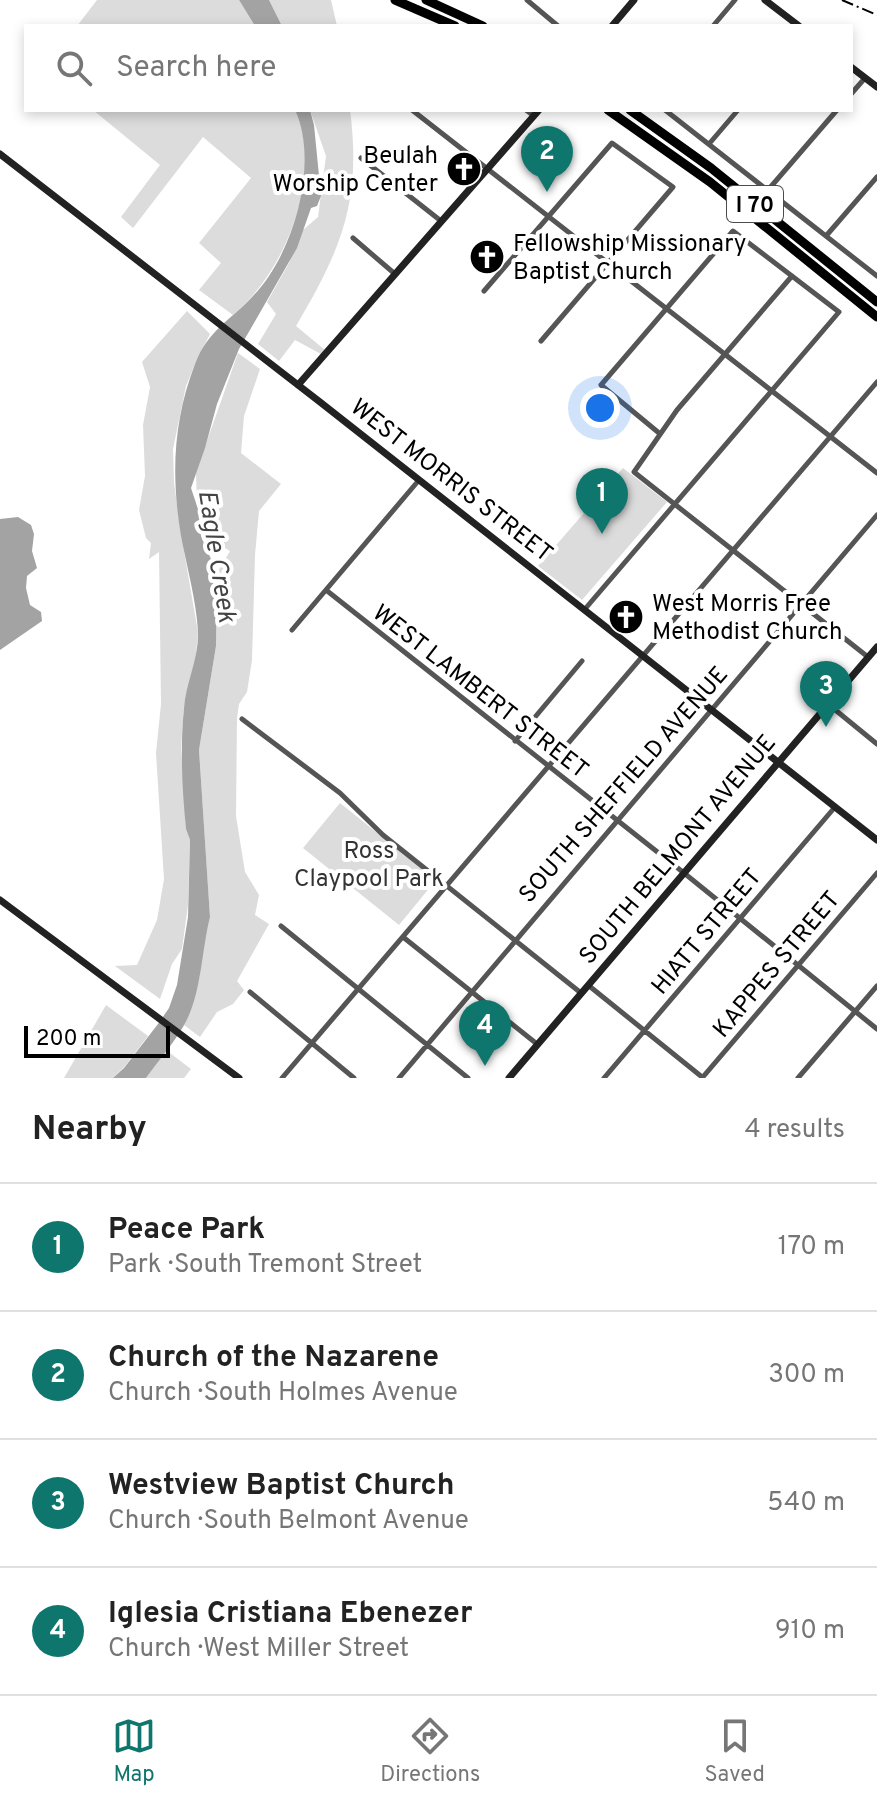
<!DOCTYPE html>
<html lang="en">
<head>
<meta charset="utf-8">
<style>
  :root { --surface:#fff; --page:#f2f2f2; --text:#222; --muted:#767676; --line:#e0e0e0; --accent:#0f766e }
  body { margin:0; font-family:Overpass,sans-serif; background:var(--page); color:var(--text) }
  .scale { position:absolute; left:24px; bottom:20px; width:146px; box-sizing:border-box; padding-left:8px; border:4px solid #000; border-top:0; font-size:22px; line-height:28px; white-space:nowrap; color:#000; -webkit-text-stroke:6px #fff; paint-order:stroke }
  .you { position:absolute; left:600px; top:408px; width:28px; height:28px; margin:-20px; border:6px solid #fff; border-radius:50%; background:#1a73e8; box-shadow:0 0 0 12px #1a73e833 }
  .badge { display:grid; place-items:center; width:52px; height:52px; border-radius:50%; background:var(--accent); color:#fff; font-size:26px; font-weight:700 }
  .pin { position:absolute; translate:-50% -66px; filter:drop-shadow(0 2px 4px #0008) }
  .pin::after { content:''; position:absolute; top:42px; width:28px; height:24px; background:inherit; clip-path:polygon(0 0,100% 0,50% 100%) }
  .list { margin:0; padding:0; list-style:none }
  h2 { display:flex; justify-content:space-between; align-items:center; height:104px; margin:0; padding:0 32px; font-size:34px }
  h2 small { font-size:26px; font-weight:400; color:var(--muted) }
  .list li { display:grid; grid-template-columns:52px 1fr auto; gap:24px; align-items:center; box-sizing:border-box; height:128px; padding:0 32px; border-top:2px solid var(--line) }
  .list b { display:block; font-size:30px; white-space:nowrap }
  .list p { margin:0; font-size:26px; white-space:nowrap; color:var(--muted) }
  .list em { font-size:26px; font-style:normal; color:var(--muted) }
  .icon { flex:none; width:44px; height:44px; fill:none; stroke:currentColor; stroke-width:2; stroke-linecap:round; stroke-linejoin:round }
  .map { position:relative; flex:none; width:877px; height:1078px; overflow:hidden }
  .search { position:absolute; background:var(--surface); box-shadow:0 4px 12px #0003; left:24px; right:24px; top:24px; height:88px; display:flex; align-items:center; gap:20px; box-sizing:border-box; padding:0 28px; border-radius:0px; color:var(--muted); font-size:30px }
  .sheet { height:616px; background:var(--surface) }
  nav { display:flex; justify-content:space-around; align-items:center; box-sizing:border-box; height:112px; border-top:2px solid var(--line); background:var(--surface); font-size:22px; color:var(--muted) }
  nav a { display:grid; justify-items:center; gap:4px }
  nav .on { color:var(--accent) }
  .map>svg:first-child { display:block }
</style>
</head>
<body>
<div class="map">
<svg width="877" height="1078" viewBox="0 0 877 1078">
  <rect width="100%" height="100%" fill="#fff"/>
  <!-- green -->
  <path fill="#dcdcdc" d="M97 0H239L255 26H77Z
    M269 0H331L337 26H282Z
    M93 110H295C325 175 285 272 233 315L199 290 221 263 199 243 251 178 203 137 133 228 121 217 160 165Z
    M310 110H350C362 201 341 250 296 326L325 350 321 354 295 340 279 361 258 344 276 314 267 302 289 263 303 230 318 217 326 156Z
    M187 311 210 334 197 359 186 386 173 449 174 483 181 534 198 632 195 664 184 707 181 748 186 829 190 840 188 905 182 949 172 964 160 999 115 966 137 965 157 920 164 879 156 753 161 704 159 552 149 559 151 543 146 538 139 510 145 476 143 425 150 387 142 362Z
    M238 353 260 369 244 416 241 453 281 484 259 511 255 555 252 660 247 692 239 704 237 718 236 816 245 872 259 895 255 915 269 924 237 981 244 990 233 1004 217 1012 200 1037 184 1025 199 980 203 942 210 917 199 750 216 646 217 573 230 551 218 544 211 489 197 504 196 472Z
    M623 468 667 502 582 600 538 566Z
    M340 803 436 880 399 925 303 848Z
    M106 1005 148 1036 125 1066 113 1078H64Z
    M166 1050 191 1069 184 1078H146Z"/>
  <!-- water -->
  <path fill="#a3a3a3" d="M239 0H269L282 26H255Z
    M295 110H310L314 125 321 196 317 206 311 208 297 248 239 349 217 404 205 448 191 488 199 512 201 536 217 573 216 646 199 750 210 917C201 952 202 995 183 1027 173 1044 158 1061 146 1078H113L124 1068 158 1024 169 1008 177 985 188 917 190 840 186 829C182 788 180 749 184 708 186 682 199 659 198 631 196 599 187 568 181 536 171 476 173 421 195 364 208 330 230 321 253 296 293 255 320 164 295 110Z
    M18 517 31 525 34 534 32 551 37 568 27 576 26 588 30 605 41 612 42 621 0 650V519Z"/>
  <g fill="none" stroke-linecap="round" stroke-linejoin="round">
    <!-- street -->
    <path stroke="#555" stroke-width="5" d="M527 0 558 26
      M713 26 735 0
      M851 94 865 78
      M412 110 877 473
      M526 110 534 116
      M665 110 877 276
      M709 144 738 110
      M361 158 441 221
      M768 190 837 110
      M826 236 877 177
      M353 238 395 274
      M792 276 677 410 634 472 868 657
      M484 291 612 143 673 187 541 341
      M326 590 684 873 877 1029
      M585 609 839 312 733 231 601 385 659 433
      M292 630 419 480
      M828 704 877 744
      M242 719 340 793 383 835 581 993
      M515 741 582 661
      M281 926 468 1078
      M403 937 537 1044
      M588 985 702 1077
      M250 992 354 1078
      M282 1078 877 382
      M399 1078 877 515
      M604 1078 835 807
      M702 1078 877 873
      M798 1078 877 986"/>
    <!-- secondary -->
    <path stroke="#222" stroke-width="7" d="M765 0 799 26
      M612 26 634 0
      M851 67 877 87
      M0 154 320 402 877 840
      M298 385 539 110
      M0 900 239 1078
      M509 1078 877 647"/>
    <!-- highway -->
    <path stroke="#000" stroke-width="9" d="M395 0 455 26
      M426 0 483 26
      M608 110 710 182 877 317
      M630 110 711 168 877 302"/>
    <!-- rail -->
    <path stroke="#000" stroke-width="2" stroke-dasharray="12 4 2 4" stroke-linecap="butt" d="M842 0 877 15"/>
  </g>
  <!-- icons -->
  <defs>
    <symbol id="church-disc" viewBox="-11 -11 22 22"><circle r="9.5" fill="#000" stroke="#fff"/><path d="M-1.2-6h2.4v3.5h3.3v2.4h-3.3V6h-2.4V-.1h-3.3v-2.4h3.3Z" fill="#fff"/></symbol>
  </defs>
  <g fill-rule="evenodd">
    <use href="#church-disc" x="444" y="149" width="40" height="40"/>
    <use href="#church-disc" x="467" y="237" width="40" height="40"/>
    <use href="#church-disc" x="606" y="597" width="40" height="40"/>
  </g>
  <g text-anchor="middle" stroke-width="8" stroke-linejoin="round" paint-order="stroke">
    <!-- shield labels -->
    <rect fill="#fff" stroke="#4c4c4c" stroke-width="2" x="727" y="186" width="56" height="36" rx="6"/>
    <g font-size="22" font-weight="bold" fill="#000">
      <text x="755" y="212">I 70</text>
    </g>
    <!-- poi labels -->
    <g font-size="24" fill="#000" stroke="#fff" text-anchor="start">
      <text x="438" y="163" text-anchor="end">Beulah<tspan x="438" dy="28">Worship Center</tspan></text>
      <text x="513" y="251">Fellowship Missionary<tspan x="513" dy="28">Baptist Church</tspan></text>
      <text x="652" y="611">West Morris Free<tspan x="652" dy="28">Methodist Church</tspan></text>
    </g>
    <!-- street labels -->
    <g font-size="24" fill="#000" stroke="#fff">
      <text transform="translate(452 480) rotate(38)" y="8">WEST MORRIS STREET</text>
      <text transform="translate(481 691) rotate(38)" y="8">WEST LAMBERT STREET</text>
      <text transform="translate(623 784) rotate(-49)" y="8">SOUTH SHEFFIELD AVENUE</text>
      <text transform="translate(677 849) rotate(-50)" y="8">SOUTH BELMONT AVENUE</text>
      <text transform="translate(706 931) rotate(-50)" y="8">HIATT STREET</text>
      <text transform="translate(776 964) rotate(-50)" y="8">KAPPES STREET</text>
    </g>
    <!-- park labels -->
    <g font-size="24" fill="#333" stroke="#fff">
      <text x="369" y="858">Ross<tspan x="369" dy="28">Claypool Park</tspan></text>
    </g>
    <!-- water labels -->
    <g font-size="26" font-style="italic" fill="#444" stroke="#fff">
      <text transform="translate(218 556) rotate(81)" y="9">Eagle Creek</text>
    </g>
  </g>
</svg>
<div class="scale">200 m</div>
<div class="you"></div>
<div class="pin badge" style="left:602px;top:534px">1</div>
<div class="pin badge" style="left:547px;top:192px">2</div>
<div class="pin badge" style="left:826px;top:727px">3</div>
<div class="pin badge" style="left:485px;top:1066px">4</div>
<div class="search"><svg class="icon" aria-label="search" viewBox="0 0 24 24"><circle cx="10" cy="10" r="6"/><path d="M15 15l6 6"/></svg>Search here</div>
</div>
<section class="sheet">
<h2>Nearby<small>4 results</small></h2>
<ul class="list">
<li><span class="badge">1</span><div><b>Peace Park</b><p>Park · South Tremont Street</p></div><em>170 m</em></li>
<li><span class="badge">2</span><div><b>Church of the Nazarene</b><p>Church · South Holmes Avenue</p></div><em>300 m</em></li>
<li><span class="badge">3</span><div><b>Westview Baptist Church</b><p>Church · South Belmont Avenue</p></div><em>540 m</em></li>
<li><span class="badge">4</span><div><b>Iglesia Cristiana Ebenezer</b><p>Church · West Miller Street</p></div><em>910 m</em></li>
</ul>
</section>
<nav>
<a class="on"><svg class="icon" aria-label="map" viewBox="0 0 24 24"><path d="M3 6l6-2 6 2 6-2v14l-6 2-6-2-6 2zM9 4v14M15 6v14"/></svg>Map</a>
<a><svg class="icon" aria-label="directions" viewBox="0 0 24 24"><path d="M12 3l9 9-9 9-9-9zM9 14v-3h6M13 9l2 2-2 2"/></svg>Directions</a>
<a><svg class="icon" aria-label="saved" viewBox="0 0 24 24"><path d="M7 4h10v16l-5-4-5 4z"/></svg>Saved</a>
</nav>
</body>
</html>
